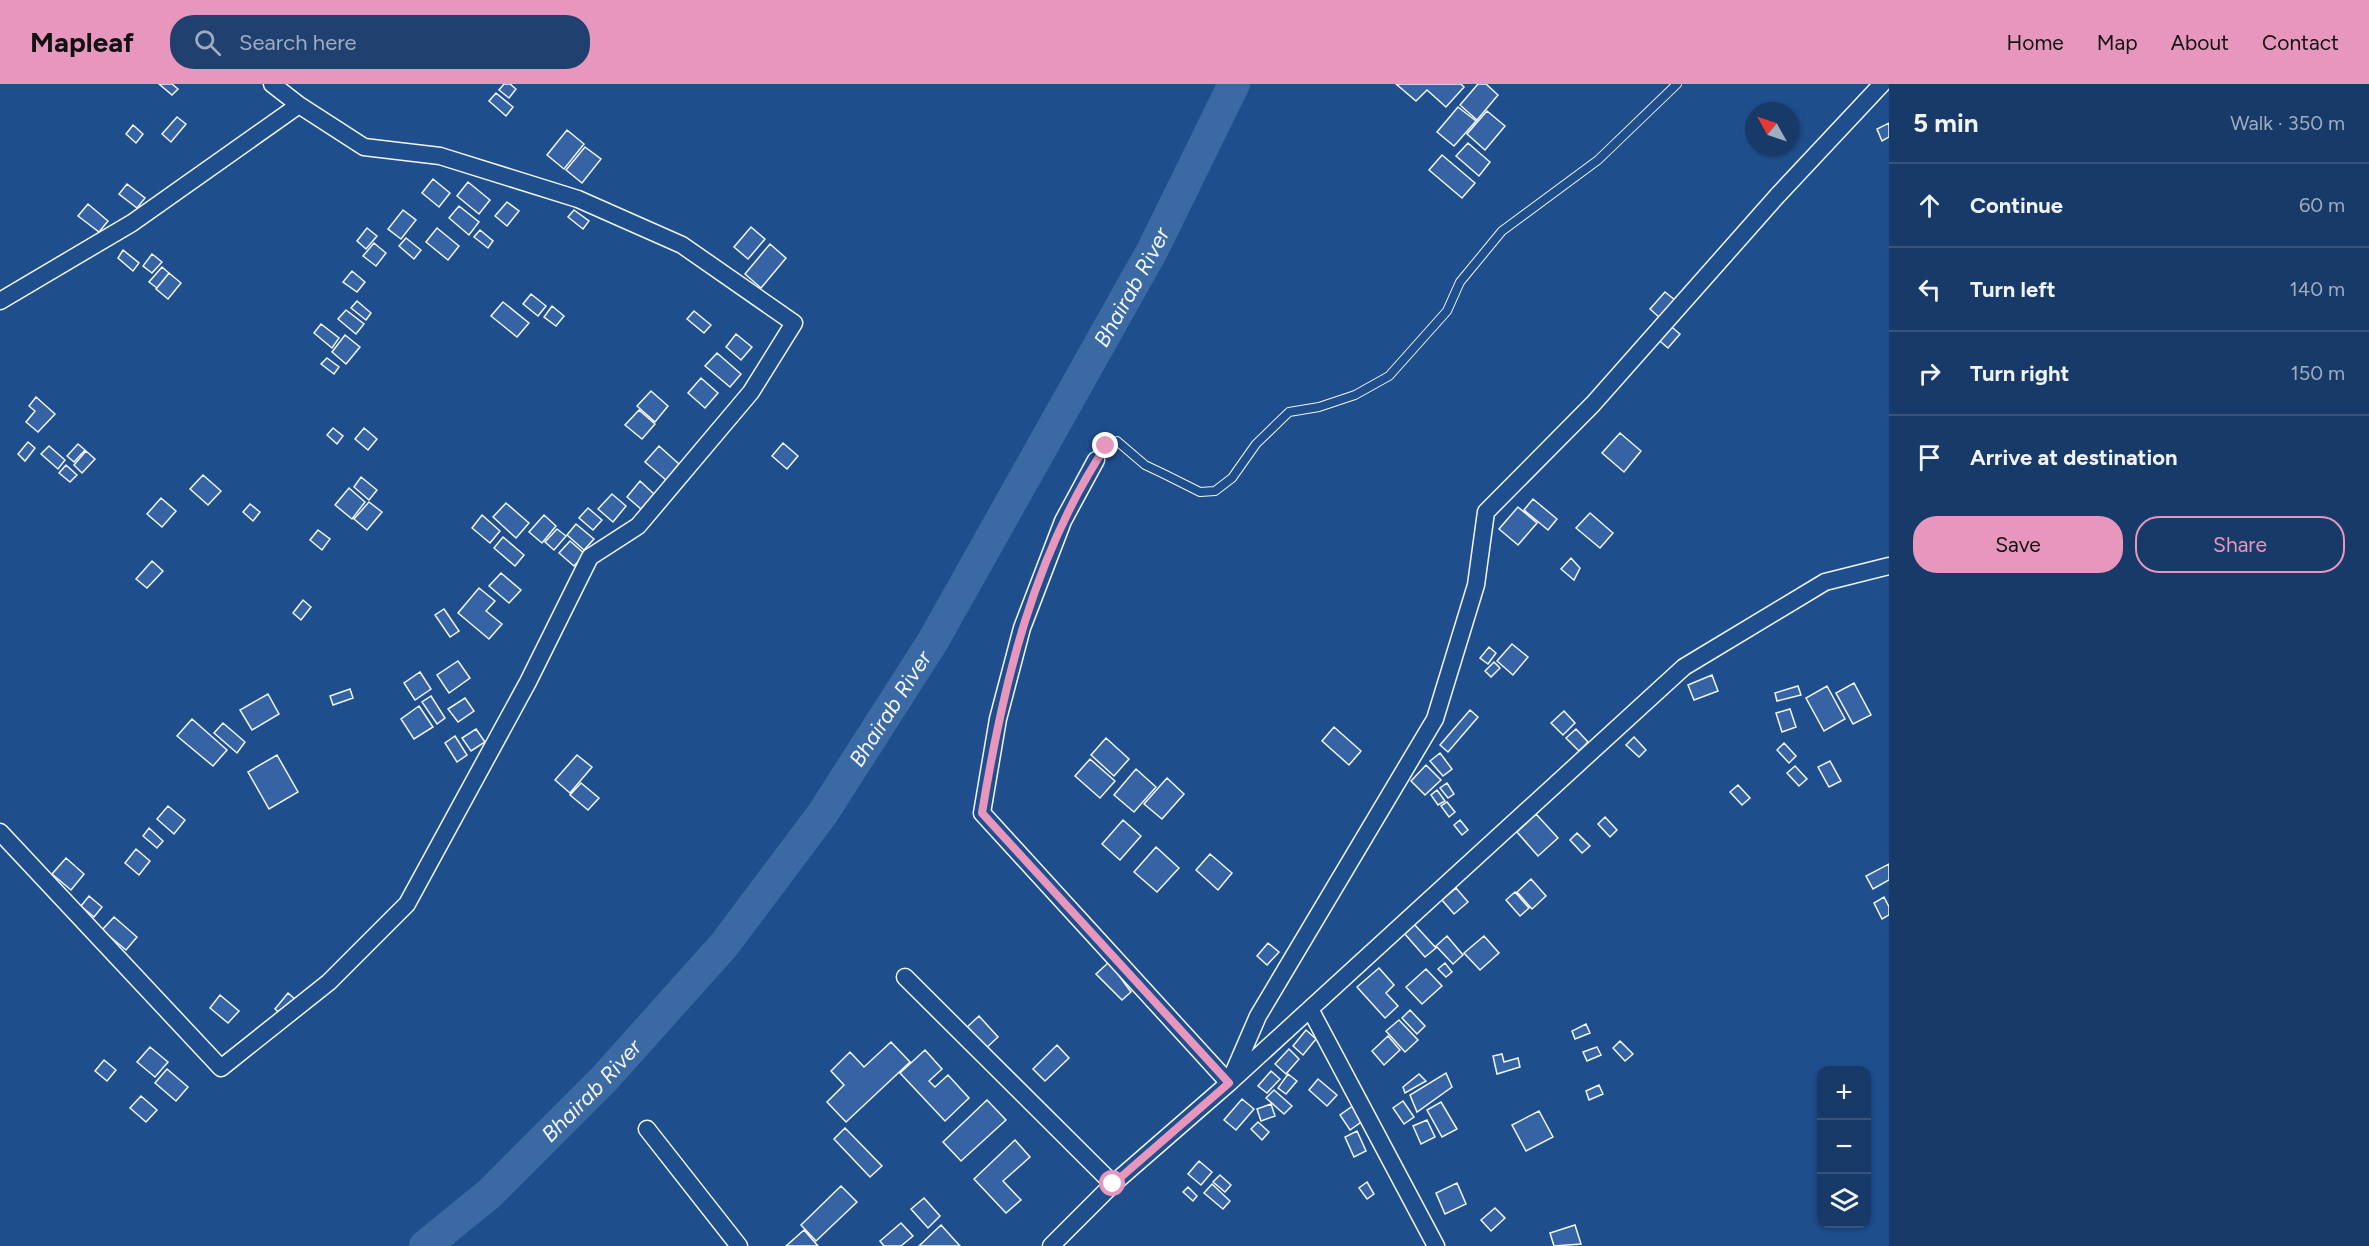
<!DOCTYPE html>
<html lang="en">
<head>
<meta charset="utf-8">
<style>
  :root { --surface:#173a69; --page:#20416f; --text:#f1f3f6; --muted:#9eadc0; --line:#36547d; --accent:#e797bd }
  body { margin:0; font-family:Figtree,sans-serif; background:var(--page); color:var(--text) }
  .controls { position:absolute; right:18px; bottom:18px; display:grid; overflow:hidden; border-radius:12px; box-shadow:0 2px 4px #0004 }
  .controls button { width:54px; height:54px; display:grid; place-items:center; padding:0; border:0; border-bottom:2px solid var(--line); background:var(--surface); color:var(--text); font:30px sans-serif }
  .compass { position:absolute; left:1745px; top:18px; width:54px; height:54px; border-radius:50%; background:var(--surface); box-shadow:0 2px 4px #0004; rotate:310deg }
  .stop { position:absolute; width:18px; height:18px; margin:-14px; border:4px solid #e797bd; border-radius:50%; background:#fff }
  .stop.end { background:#e797bd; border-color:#fff; box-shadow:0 2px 6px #0008 }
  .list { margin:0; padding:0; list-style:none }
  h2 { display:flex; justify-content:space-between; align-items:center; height:78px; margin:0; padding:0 24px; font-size:26px }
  h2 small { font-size:20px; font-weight:400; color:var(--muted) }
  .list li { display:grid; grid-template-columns:39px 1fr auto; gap:18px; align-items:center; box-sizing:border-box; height:84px; padding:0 24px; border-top:2px solid var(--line) }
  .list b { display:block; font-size:22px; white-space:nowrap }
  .list em { font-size:20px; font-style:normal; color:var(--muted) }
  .actions { display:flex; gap:12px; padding:18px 24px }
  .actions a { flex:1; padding:14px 0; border:2px solid var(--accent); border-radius:24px; text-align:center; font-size:21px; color:var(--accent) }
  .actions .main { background:var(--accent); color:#111 }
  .icon { flex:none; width:33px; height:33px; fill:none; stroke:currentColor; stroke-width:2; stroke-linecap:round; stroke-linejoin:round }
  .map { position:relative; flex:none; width:1889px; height:1162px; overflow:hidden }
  header { display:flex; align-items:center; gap:36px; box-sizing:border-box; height:84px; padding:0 30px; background:var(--accent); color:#111 }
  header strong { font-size:28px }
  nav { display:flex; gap:33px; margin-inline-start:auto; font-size:21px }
  .search { width:420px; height:54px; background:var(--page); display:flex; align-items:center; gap:15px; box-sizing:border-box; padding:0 21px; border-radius:24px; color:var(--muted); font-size:22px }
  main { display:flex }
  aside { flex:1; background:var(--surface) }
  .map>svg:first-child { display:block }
</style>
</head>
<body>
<header>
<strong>Mapleaf</strong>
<div class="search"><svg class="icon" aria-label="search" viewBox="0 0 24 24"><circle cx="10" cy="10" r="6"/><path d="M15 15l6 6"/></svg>Search here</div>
<nav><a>Home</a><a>Map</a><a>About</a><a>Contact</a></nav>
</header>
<main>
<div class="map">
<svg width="1889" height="1162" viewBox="0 0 1889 1162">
  <rect width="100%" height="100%" fill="#1f4e8c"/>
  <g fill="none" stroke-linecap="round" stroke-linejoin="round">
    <!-- river -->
    <path stroke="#3b69a3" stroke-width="32" id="s1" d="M425 1162 489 1110 604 995 724 861 823 729 933 557 1152 167 1234 0"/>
  </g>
  <!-- building -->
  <path fill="#3563a3" stroke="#f2f6ff" stroke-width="1.5" d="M159 0H172L178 5 172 11Z
    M504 0H510L516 5 509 14 499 6Z
    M1396 0H1461L1464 3 1446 23 1427 6 1416 17Z
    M1478 0H1486L1498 11 1477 36 1460 21Z
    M496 9 513 23 506 32 489 17Z
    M1458 23 1476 37 1454 62 1437 48Z
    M1487 27 1505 42 1485 66 1467 50Z
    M177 33 186 40 171 58 162 50Z
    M1889 39V53L1882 57 1877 45Z
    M133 41 143 50 136 59 126 50Z
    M567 46 584 60 564 85 547 71Z
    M1468 59 1490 78 1479 92 1456 72Z
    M585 63 601 75 582 99 566 86Z
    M1442 71 1475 99 1462 114 1429 86Z
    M433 95 450 109 439 123 422 109Z
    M468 98 490 116 479 130 457 112Z
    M127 100 145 114 137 124 119 110Z
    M507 118 519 127 507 142 495 132Z
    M88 120 108 137 99 148 78 132Z
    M459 122 479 138 469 151 449 134Z
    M403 126 416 136 401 155 388 145Z
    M574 126 589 137 583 145 568 133Z
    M751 143 765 155 748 175 734 163Z
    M367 144 377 152 366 165 357 157Z
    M437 144 459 162 448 176 426 158Z
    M480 146 493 157 488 164 474 153Z
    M406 154 421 166 414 175 399 162Z
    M374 159 386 169 376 182 363 172Z
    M770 160 786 174 761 204 745 190Z
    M123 166 139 179 133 187 118 174Z
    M152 170 162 178 152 189 143 182Z
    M162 183 169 189 157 204 149 198Z
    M352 187 365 198 357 208 343 198Z
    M169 189 181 199 168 215 156 205Z
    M1665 208 1675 216 1660 234 1650 225Z
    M531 210 546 222 538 232 523 220Z
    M357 217 371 229 366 236 351 224Z
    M503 218 529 239 517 253 491 232Z
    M552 222 564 232 556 242 544 233Z
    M346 226 364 240 356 250 338 235Z
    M694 227 711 241 704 249 687 235Z
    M1667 239 1680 250 1668 264 1655 253Z
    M321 240 339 254 332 264 314 249Z
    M736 250 752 263 741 276 726 263Z
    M345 251 360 263 346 280 332 268Z
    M717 269 741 290 730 303 705 282Z
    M327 274 339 283 334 290 321 280Z
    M701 294 718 309 705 324 688 309Z
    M651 307 668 322 655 338 637 322Z
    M36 313 55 330 38 348 26 338 35 327 29 322Z
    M639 326 655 340 642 355 625 341Z
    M333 344 343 352 337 360 327 351Z
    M364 344 377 355 368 366 355 355Z
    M1620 349 1641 367 1624 388 1602 369Z
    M28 358 35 364 25 377 18 370Z
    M783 359 798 372 787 385 772 372Z
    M78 360 85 366 74 378 67 372Z
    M49 362 65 376 58 385 41 370Z
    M659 362 679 380 666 396 645 378Z
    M86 367 95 375 82 389 74 381Z
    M66 381 77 391 70 398 59 389Z
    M203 391 221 407 208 421 190 405Z
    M361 393 377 406 369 416 354 403Z
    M640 397 654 410 641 425 627 413Z
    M349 404 365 418 352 435 335 421Z
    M612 410 626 422 613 438 598 425Z
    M161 414 176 427 162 443 147 430Z
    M1533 415 1557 435 1548 446 1524 426Z
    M369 418 382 428 367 446 354 435Z
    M506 419 529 439 516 454 493 433Z
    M250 420 260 428 253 437 243 428Z
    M1518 423 1537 439 1518 461 1499 445Z
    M588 424 602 436 593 446 579 434Z
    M1590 429 1613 449 1600 464 1576 444Z
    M482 431 500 447 490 459 472 444Z
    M544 431 556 442 542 459 529 448Z
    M576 440 594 455 584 466 567 451Z
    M557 445 566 452 554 466 545 458Z
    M318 446 330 455 322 466 310 456Z
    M503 453 524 471 515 482 494 464Z
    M570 457 585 470 574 482 559 469Z
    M1571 474 1580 484 1574 496 1561 485Z
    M152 477 163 487 147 504 136 495Z
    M501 489 521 506 509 519 489 502Z
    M479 504 495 517 486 527 502 540 489 555 458 529Z
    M303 516 311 523 301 536 293 529Z
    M444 525 459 547 450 553 435 531Z
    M1512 560 1528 573 1513 591 1497 577Z
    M1489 563 1496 569 1488 580 1480 574Z
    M458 577 470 594 449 609 437 591Z
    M1494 578 1500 584 1491 593 1485 587Z
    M420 588 431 605 415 616 404 599Z
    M1712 591 1718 607 1694 616 1688 601Z
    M1854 599 1871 631 1853 640 1836 609Z
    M1798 602 1801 611 1777 617 1775 609Z
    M1827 602 1845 635 1824 647 1806 614Z
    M350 605 353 614 333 621 330 612Z
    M268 610 279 630 252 646 240 626Z
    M431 612 445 634 437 640 422 618Z
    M465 614 474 627 458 638 448 625Z
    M419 622 433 643 414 655 401 635Z
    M1790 625 1796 643 1782 648 1776 629Z
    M1470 626 1478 633 1448 668 1440 661Z
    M1564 627 1575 639 1563 651 1551 639Z
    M192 635 227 666 213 682 177 652Z
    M223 639 245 658 237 669 214 649Z
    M1334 643 1361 667 1349 681 1322 657Z
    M476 645 485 658 471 667 462 654Z
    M1576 645 1588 658 1579 667 1566 654Z
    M455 652 467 671 457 678 445 659Z
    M1634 653 1646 666 1639 673 1626 661Z
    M1106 654 1129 675 1114 692 1091 671Z
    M1784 659 1796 672 1789 679 1777 666Z
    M1440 669 1452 685 1443 692 1430 677Z
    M277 671 298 708 269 725 248 688Z
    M577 671 592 683 570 709 555 696Z
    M1090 675 1115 697 1100 714 1075 692Z
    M1830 677 1841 697 1829 703 1818 683Z
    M1426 681 1441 696 1425 711 1411 697Z
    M1795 682 1807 695 1799 702 1787 689Z
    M1136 685 1156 703 1134 728 1114 711Z
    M1167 694 1184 710 1162 735 1144 720Z
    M581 699 599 714 588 726 570 711Z
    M1447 699 1454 710 1448 714 1440 704Z
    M1738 701 1750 714 1742 721 1730 708Z
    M1437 706 1445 717 1438 721 1431 711Z
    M1447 718 1455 728 1449 733 1441 722Z
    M168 722 185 736 174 750 157 735Z
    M1536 730 1558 754 1538 772 1517 748Z
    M1605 733 1617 746 1610 753 1598 740Z
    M1123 736 1141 752 1120 776 1102 760Z
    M1460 736 1468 746 1462 751 1454 741Z
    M149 744 163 757 157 764 143 752Z
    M1577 749 1590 762 1582 769 1570 756Z
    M1156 763 1179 784 1157 808 1134 788Z
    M136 765 150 777 139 791 125 779Z
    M1210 770 1232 789 1218 806 1196 786Z
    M66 774 84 790 71 806 52 790Z
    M1889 780V796L1873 805 1866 792Z
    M1531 795 1546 812 1532 825 1517 808Z
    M1456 804 1468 818 1454 830 1442 816Z
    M1515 808 1529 824 1520 832 1506 816Z
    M89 812 102 823 94 833 81 822Z
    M1884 813 1889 823V831L1882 835 1874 819Z
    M114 833 137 853 126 866 102 846Z
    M1414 840 1436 864 1425 873 1404 849Z
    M1447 852 1463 871 1453 880 1436 862Z
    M1484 852 1499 869 1480 886 1464 869Z
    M1268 859 1279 868 1267 881 1257 872Z
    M1109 878 1131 908 1122 916 1096 890Z
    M1445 879 1452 888 1446 893 1438 885Z
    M1379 884 1394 901 1386 909 1398 922 1385 934 1357 903Z
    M1426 885 1442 902 1422 920 1406 903Z
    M288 909 296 916 283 932 275 925Z
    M220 911 239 927 228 939 210 924Z
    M1410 926 1425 942 1417 950 1402 934Z
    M979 932 998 953 984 966 965 945Z
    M1399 936 1418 956 1405 968 1386 947Z
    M1586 940 1590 949 1575 955 1572 947Z
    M1306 946 1316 955 1303 971 1293 962Z
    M1388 952 1400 966 1384 981 1372 967Z
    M1620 957 1633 970 1625 977 1613 964Z
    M891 958 910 978 846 1038 827 1018 844 1001 831 987 850 968 864 983Z
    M1057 961 1069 974 1045 997 1033 985Z
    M150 963 168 978 155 993 137 978Z
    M1597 963 1601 971 1587 977 1583 968Z
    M1289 965 1299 975 1286 990 1275 980Z
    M925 966 942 985 929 997 935 1003 948 991 969 1014 945 1037 900 989Z
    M1502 970 1504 978 1518 974 1520 983 1497 990 1493 972Z
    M104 976 116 986 107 997 95 987Z
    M167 985 188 1003 176 1017 155 999Z
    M1271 987 1280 995 1267 1009 1258 1002Z
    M1446 989 1452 1003 1417 1028 1410 1011Z
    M1288 990 1297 997 1286 1010 1278 1004Z
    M1419 990 1426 997 1405 1009 1403 1003Z
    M1318 995 1337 1011 1327 1022 1309 1006Z
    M1599 1001 1603 1010 1589 1016 1586 1007Z
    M1274 1006 1292 1022 1284 1030 1266 1014Z
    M141 1012 157 1026 146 1038 130 1024Z
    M1242 1015 1254 1025 1236 1046 1224 1036Z
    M987 1016 1006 1036 961 1077 943 1058Z
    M1403 1017 1414 1033 1404 1040 1393 1024Z
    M1441 1018 1457 1045 1442 1053 1427 1026Z
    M1271 1020 1275 1032 1261 1037 1257 1025Z
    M1354 1021 1364 1036 1350 1046 1340 1031Z
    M1539 1027 1553 1053 1526 1067 1512 1041Z
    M1427 1036 1435 1053 1421 1060 1413 1042Z
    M1258 1038 1269 1048 1262 1056 1251 1045Z
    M845 1044 882 1082 870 1093 834 1055Z
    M1357 1047 1366 1067 1354 1073 1345 1053Z
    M1015 1056 1030 1073 1003 1097 1021 1116 1006 1129 974 1095Z
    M1199 1077 1212 1088 1201 1101 1188 1090Z
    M1220 1091 1231 1101 1225 1108 1213 1098Z
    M1367 1098 1374 1110 1367 1115 1359 1104Z
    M1457 1099 1466 1120 1445 1130 1436 1109Z
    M1212 1100 1230 1117 1223 1125 1204 1109Z
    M841 1102 857 1118 816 1157 801 1141Z
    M1188 1103 1197 1112 1193 1117 1183 1108Z
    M924 1114 940 1132 928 1144 911 1125Z
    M1495 1124 1505 1134 1491 1147 1481 1136Z
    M901 1139 913 1152 901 1162H884L880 1157Z
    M941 1141 960 1162H919Z
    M1575 1141 1581 1160 1554 1162 1550 1149Z
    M804 1146 818 1162H786Z"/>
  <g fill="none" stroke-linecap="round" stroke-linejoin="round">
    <defs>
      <path id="service" d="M1096 376 1105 362 1117 357 1145 381 1164 390 1200 408 1215 407 1232 394 1256 360 1289 328 1319 323 1355 311 1389 292 1447 227 1460 198 1502 147 1598 76 1677 0"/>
      <path id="minor" d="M1882 0 1778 111 1593 320 1486 428 1476 501 1435 635 1258 932 1229 999 1684 583 1825 498 1889 482
        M0 217 132 139 299 21 272 0
        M1096 376 1063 437 1022 544 998 635 982 729 1229 999 1113 1100
        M0 748 221 984 329 898 407 820 528 598 590 473 638 442 751 308 794 239 682 161 578 115 440 72 364 63 299 21
        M905 893 1113 1100 1051 1162
        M1310 925 1436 1162
        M647 1045 739 1162"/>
    </defs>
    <!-- service casing -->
    <use href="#service" stroke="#f2f6ff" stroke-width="10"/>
    <!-- minor casing -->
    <use href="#minor" stroke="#f2f6ff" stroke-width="19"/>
    <!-- service -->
    <use href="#service" stroke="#1f4e8c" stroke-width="8"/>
    <!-- minor -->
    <use href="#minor" stroke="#1f4e8c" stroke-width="16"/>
  </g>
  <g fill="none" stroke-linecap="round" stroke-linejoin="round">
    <!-- route -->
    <path stroke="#e797bd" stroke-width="8" d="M1106 362C1033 472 1003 601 982 729L1229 999 1113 1100"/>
  </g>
  <g text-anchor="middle" stroke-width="4.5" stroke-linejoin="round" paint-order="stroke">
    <!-- water labels -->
    <g font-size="22" font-style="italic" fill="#f2f6ff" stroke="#1f4e8c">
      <text dy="8" stroke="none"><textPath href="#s1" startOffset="1200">Bhairab River</textPath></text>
      <text dy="8" stroke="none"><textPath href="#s1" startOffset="714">Bhairab River</textPath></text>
      <text dy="8" stroke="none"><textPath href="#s1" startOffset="228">Bhairab River</textPath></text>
    </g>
  </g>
</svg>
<div class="controls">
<button>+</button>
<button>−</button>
<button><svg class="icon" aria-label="layers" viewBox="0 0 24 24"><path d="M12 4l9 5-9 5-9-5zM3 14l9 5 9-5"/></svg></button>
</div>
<svg class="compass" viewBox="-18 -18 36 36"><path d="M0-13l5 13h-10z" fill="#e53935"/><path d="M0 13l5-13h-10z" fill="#9eadc0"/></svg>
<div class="stop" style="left:1113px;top:1100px"></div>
<div class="stop end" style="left:1106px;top:362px"></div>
</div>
<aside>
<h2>5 min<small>Walk · 350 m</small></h2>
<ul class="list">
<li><svg class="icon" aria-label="ahead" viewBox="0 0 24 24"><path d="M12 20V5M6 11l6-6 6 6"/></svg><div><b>Continue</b></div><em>60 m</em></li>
<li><svg class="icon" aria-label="left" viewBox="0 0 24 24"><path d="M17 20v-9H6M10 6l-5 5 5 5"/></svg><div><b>Turn left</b></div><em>140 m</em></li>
<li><svg class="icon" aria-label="right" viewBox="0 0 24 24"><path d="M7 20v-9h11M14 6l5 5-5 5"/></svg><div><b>Turn right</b></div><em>150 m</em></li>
<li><svg class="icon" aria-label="arrive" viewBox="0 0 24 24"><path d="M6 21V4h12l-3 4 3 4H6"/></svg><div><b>Arrive at destination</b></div></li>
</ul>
<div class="actions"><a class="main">Save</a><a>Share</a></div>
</aside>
</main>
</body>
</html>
